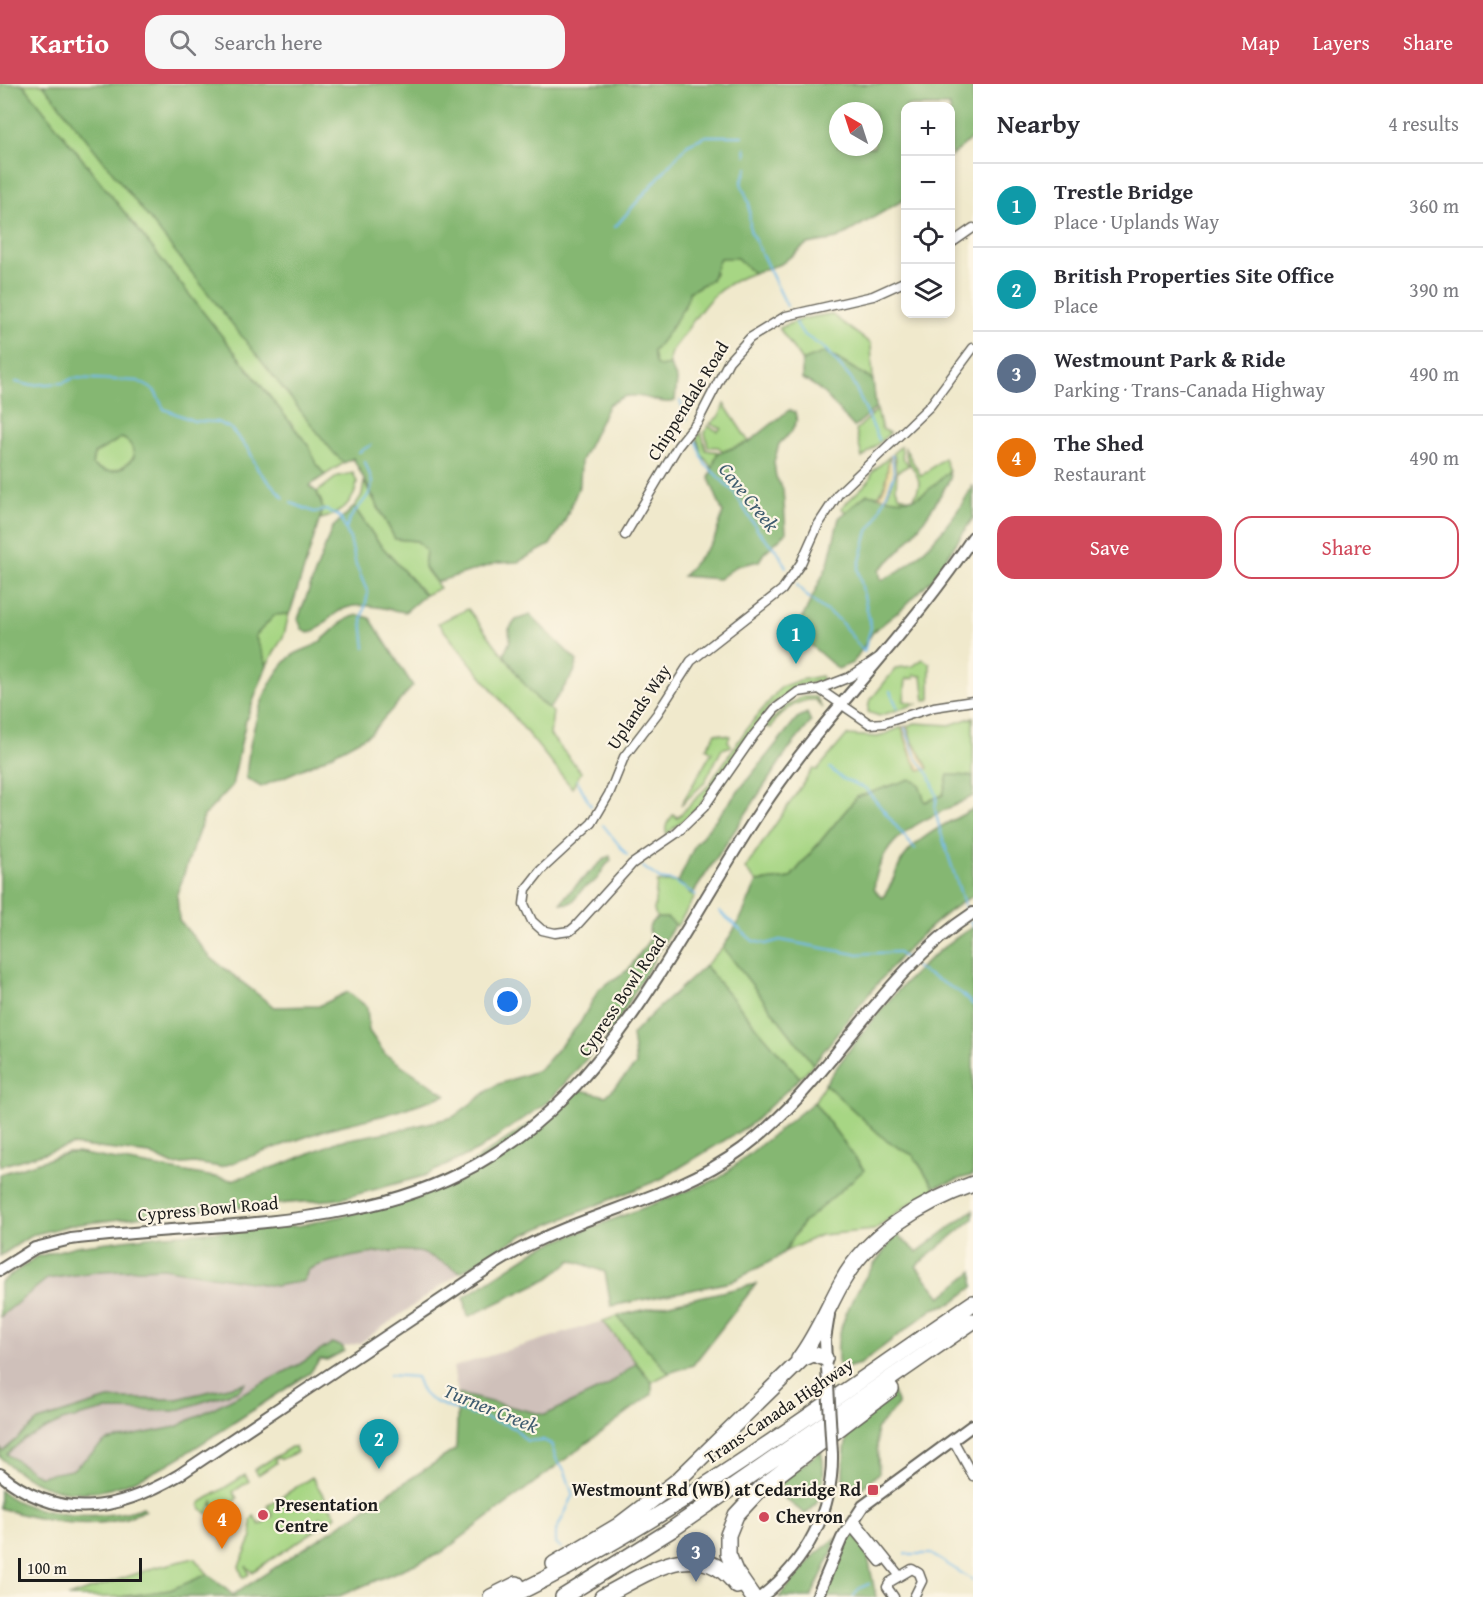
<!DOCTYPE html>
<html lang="en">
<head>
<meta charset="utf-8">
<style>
  :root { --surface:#fff; --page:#f7f7f7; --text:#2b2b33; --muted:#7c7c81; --line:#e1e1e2; --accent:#d1495b }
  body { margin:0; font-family:"Gentium Book Plus",serif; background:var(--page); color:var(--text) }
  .controls { position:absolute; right:18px; top:18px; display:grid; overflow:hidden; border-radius:12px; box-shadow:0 3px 9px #0003 }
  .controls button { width:54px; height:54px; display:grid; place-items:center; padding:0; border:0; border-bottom:2px solid var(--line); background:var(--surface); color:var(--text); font:30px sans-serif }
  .compass { position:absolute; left:829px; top:18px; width:54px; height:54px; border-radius:50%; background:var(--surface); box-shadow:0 3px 9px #0003; rotate:321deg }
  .scale { position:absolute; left:18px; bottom:15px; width:124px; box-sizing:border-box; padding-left:6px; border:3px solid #1c1c1c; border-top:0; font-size:16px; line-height:21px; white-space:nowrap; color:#1c1c1c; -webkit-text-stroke:4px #fcf5e5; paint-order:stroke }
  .you { position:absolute; left:508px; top:918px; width:21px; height:21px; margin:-15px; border:4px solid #fff; border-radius:50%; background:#1a73e8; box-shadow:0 0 0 9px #1a73e833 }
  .badge { display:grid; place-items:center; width:39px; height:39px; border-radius:50%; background:var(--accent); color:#fff; font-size:20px; font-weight:700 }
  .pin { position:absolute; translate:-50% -50px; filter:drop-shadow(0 2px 3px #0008) }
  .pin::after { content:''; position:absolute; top:32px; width:21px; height:18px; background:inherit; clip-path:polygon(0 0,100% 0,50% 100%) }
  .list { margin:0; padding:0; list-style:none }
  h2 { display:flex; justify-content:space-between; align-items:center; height:78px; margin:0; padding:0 24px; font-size:26px }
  h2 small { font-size:20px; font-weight:400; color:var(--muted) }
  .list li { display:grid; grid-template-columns:39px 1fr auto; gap:18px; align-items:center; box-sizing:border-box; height:84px; padding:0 24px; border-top:2px solid var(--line) }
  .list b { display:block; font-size:22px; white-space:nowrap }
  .list p { margin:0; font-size:20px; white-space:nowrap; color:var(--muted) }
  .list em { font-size:20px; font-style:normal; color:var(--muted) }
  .actions { display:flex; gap:12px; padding:18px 24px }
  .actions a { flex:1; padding:14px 0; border:2px solid var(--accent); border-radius:18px; text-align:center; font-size:21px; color:var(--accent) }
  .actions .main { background:var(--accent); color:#fff }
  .icon { flex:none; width:33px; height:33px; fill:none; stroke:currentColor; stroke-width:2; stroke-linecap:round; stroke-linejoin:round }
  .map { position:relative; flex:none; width:973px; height:1513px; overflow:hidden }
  header { display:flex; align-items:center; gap:36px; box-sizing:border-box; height:84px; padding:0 30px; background:var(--accent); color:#fff }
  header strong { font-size:28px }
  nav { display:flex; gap:33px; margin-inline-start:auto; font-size:21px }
  .search { width:420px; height:54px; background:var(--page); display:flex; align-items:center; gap:15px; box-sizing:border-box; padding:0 21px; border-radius:18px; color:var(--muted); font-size:22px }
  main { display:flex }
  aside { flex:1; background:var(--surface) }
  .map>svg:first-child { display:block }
</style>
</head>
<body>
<header>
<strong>Kartio</strong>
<div class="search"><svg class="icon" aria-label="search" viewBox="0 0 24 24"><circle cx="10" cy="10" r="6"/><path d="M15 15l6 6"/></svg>Search here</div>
<nav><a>Map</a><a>Layers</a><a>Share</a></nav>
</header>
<main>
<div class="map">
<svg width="973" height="1513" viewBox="0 0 973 1513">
  <rect width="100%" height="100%" fill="#fcf5e5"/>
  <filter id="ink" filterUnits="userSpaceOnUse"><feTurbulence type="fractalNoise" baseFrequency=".0167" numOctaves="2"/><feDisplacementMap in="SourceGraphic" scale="12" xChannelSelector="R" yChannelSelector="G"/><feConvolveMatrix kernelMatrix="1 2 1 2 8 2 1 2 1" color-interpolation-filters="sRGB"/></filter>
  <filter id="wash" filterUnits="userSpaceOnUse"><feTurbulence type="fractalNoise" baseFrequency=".008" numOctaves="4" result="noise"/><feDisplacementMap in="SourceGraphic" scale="24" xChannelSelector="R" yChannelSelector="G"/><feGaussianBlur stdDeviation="1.35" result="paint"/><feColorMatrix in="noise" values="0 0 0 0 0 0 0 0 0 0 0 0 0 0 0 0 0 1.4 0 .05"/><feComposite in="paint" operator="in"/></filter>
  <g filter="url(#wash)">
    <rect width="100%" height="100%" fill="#f0e9cc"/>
    <!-- industrial -->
    <path fill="#cfc0ba" d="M419 1168 461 1188 360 1259 343 1263 332 1259 300 1280 176 1343 106 1357 72 1386 39 1392 0 1364V1233L47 1195 103 1187 163 1184 275 1202 325 1177 381 1169Z
      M603 1237 636 1279 607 1302 545 1331 458 1310 453 1283Z"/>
    <!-- green -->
    <path fill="#a7d684" stroke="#627950" stroke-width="1.5" d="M23 0H43L344 379 325 391 316 380 308 361Z
      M731 172 737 174 753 189C714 203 704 221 682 253 675 264 667 268 670 281L660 283 655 279 653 267 678 230 684 225 689 208 704 200 715 190V182L720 174Z
      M831 230 871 260 873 296 826 268 802 277 779 244 802 235Z
      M724 320 749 358 723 367 718 363H708L705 349 708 342 718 347 721 344 710 340 720 331Z
      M877 326 882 345 890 349 862 374 856 346Z
      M701 348 706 366 720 368 717 370 712 384 702 371 697 354Z
      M121 354C131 357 133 363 134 373 121 387 109 392 92 381L94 370Z
      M901 362 903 375 909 381 897 388 896 405 900 412 910 415 906 417 886 414 896 376 893 369Z
      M905 364 921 392 944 374 949 387 927 409 912 416C931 391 905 386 905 364Z
      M889 373 888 394 879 412 867 410 846 428 841 424 869 397 873 387Z
      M353 389 357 398C356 417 339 431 321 435L322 419 317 408 338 392Z
      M364 398 395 455 417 457 426 467 424 483 440 504 425 511 378 458 354 423 362 411Z
      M468 525 539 618 553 628 550 651 581 688 572 704 438 539Z
      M282 529 289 530 284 551 267 581 255 552 275 530Z
      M923 575 930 580V615L925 617 922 592 914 591V594L906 595 904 617 916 620 879 632 868 628 869 618 896 584 913 582Z
      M821 592 823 597 800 601 770 622 699 722 667 750C663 743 669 736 674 730L677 734 709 701 748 643 781 603 800 596Z
      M802 613H816L822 624 816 616C799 614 778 629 771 644L765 643 785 623Z
      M973 633V692L948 691 943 711 925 718 919 700 857 713 790 794 757 798 745 785 813 685 817 686 847 651 878 653 902 643 912 674 928 684 911 655 907 642 915 639 950 641Z
      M716 649 730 652 728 657 731 662 722 665 704 699 681 721 712 668 706 664Z
      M657 798H678L695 813 677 842 667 834H657L654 827Z
      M723 863 813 980 800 994 705 882Z
      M825 1000 888 1058 913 1071 936 1106 909 1120 874 1146 821 1151 784 1168 802 1140 864 1086 814 1018Z
      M617 1232 669 1289 652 1298 603 1237Z
      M291 1363H295L297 1368 282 1375 278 1374 275 1376 276 1379 258 1391 254 1386Z
      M245 1391 249 1397 233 1408 237 1414 234 1418 227 1416 218 1423 217 1428 213 1426V1416L208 1430 201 1425 200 1419Z
      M312 1393 336 1432 325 1440 320 1433 318 1435 322 1442 252 1488 246 1482 249 1490 243 1494 239 1482 252 1453 251 1436 254 1432 260 1441 273 1432 267 1422Z
      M194 1474 208 1490 170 1506 120 1513H68L153 1484Z"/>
    <!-- forest -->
    <path fill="#85b772" stroke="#506a47" stroke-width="1.5" fill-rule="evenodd" d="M0 0H23L308 361 316 380 325 391 309 402 317 408 323 425 291 526 289 530 275 531 255 552 267 581 246 636 232 702 204 732 177 810 179 836 210 873 274 923 319 922 348 908 367 923 369 947 385 970 446 1011 385 1031 331 1044 221 1083 194 1079 173 1081 150 1070 72 1061 0 1082ZM121 354C131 357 133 364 134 373 121 388 109 392 92 381L94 370Z
      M43 0H973V53L951 72 950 22H906L905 115 837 155 807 160 781 180 753 189 737 174H720L711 196 689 208C690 218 662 259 653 267L655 279 660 283 670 281 677 296 675 317C659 322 645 309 627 312 621 313 614 318 609 320L581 377 580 400 564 439 550 461 518 478 497 479 437 498 424 483 426 467 417 457 395 455 353 374 344 379 333 368ZM838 27H874V63H838Z
      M825 268 873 296 876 324 854 343C836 325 825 304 802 295V277Z
      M789 326 795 328 797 336 792 347 779 360 774 378 776 393 783 405 786 449 764 469 759 477 737 482 719 495 683 492 714 456 723 429 709 394 717 370 749 358Z
      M949 387 950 395C930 429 910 460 879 486L881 496C915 484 957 433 973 401V434L933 494 903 524 873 548 853 579 838 585 800 552V539L828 480 839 434 867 410C914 419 914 421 949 387Z
      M354 423 378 458 425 511 405 528C382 525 355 514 335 530 325 537 320 547 308 549L302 545 298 535 332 444Z
      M359 531 370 534 413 602 370 650 318 678 261 703 246 694C249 654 260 603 289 574 296 567 310 565 318 559 333 549 339 535 359 531Z
      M530 531 577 577 574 589 549 625C530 611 517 590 504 570L510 557 509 545 516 536Z
      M807 629 811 638 788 666 692 811 678 798 695 761 797 634Z
      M948 691 973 692V712C928 736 880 747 874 805L882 814C893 802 895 786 904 773 920 751 950 738 973 725V812C914 843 856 928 813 980L723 863 739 838 757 798 790 794 857 713 910 695 919 700 925 718 943 711Z
      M610 772 611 777C602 782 602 790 596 796 593 800 587 801 584 804 575 811 576 822 561 819 563 813 604 773 610 772Z
      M657 834H667L675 840 613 945 549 1017 478 1066 424 1092 340 1115 178 1128 72 1141 32 1151 0 1172V1090L68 1069H77L232 1096 281 1081 339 1057 404 1045 453 1033 496 1001 539 986 580 939 599 905 628 886 650 855C649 845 647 840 657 834Z
      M973 843V1091L934 1103 913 1071 888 1058 825 1000C863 945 915 877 973 843Z
      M705 882 800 994 750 1041 661 1095 523 1151 461 1188C448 1182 432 1171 418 1168 392 1164 331 1174 308 1186L304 1197 275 1202 163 1184 103 1187 47 1195 0 1233V1199L36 1173 76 1162 164 1151 298 1142 417 1115 581 1006 606 1012 636 981 632 951 654 928Z
      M814 1018 864 1086 802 1140 784 1168 775 1175 731 1198 611 1222 605 1188 572 1176 549 1194 468 1233 464 1213 539 1164 718 1095Z
      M973 1126V1135L916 1182 941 1213 973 1187V1203L952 1219 933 1225 860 1280 839 1286C838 1277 837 1266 838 1257 845 1217 873 1181 897 1150L917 1168Z
      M756 1200 693 1281 669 1289 617 1232Z
      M332 1259 343 1263 344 1267 327 1276 320 1275 310 1289C279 1309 249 1329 218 1349 149 1394 74 1444 0 1373V1364L3 1367 38 1337 108 1315H177L245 1299 239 1306 175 1327 105 1326 62 1337 25 1355 7 1370 39 1392 72 1386 106 1357 176 1343 300 1280Z
      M636 1279 652 1298V1310L441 1469 337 1513H120L170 1506 208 1490 233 1511 456 1365 458 1310 545 1331 607 1302Z
      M893 1308 898 1321 876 1345 879 1389 856 1409C852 1408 847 1407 844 1402 841 1394 846 1347 851 1340 859 1328 880 1317 893 1308Z
      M821 1367C826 1387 825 1419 805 1430L775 1407 779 1399Z
      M0 1406C30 1434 107 1438 143 1423L145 1426C103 1449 44 1438 0 1424Z
      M851 1451 856 1452 867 1468 876 1513H823L847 1454Z
      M836 1454 831 1471 811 1513H779L815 1471Z"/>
    <!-- sand -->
    <path fill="#eeda9e" stroke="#857b5d" stroke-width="1.5" d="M893 369 896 388 886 414 879 412C891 397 884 378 893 369Z
      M907 642 911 656 928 684 920 687 912 674 902 643Z"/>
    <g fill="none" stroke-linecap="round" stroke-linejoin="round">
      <!-- stream -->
      <path stroke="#73bbeb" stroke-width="2" d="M745 63 746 72
        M747 84 741 99 749 119 750 146 787 222
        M615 143 688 60 706 52H743
        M796 239 803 250 825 265 852 296 879 356
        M16 298 28 301 63 299 74 294 138 297 154 306 164 325 194 337 217 338 230 344 249 366 258 386 284 414
        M680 317 687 335
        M696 357 705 380 734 408 758 447 778 468 786 483
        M359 368 371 361
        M291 419 314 428 327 426 340 433 350 455 356 481 368 509 362 536 365 564
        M346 445C349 427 370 418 372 400 372 396 367 383 365 378
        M797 501 810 515 840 537 864 568 871 543 858 485 868 447 876 436 894 391 892 371
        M890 607 898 625
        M905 644 916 673 930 692 937 713 935 725 940 746 967 829
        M830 684 841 694 865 704 915 765
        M577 696 591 722
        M603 741 627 771
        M643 783 660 795 673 797 696 811
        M719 827 753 857 766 860 780 856 855 870 897 868 909 877
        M970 837 973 843
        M915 883 961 909 973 921
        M389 1291 416 1293C418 1297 420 1304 423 1309 435 1325 494 1334 514 1344 519 1347 521 1353 527 1357L543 1356 551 1360 557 1377 565 1387 573 1412 556 1447V1460L562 1464
        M905 1470H931L973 1496
        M853 1513 860 1504 869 1500"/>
    </g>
  </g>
  <g filter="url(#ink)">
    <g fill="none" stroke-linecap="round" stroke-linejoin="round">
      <defs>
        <path id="minor" d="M950 160 973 144
          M973 264 930 322 839 409 818 441 801 479 782 506 691 577 657 630 624 673 609 710 592 739 541 786 526 805 524 820 532 837 542 846 555 849 570 847 576 842 632 780 677 749 704 723 754 651 775 625 798 608 819 605 870 640 884 639 934 623 973 617
          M625 451 678 362 698 337 729 277 750 254 786 232 873 212 906 197
          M819 605 850 593 878 574
          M953 1356 973 1392
          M854 1435 899 1491
          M850 1441 880 1478
          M894 1513 887 1503 890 1498 912 1485 919 1489 922 1497 914 1513"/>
        <path id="tertiary" d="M0 1186 35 1164 71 1155C164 1144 260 1144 352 1125 583 1080 647 898 762 724 826 628 910 549 973 453
          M826 1278 825 1256 829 1231
          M0 1390C59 1439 118 1427 179 1391 259 1338 338 1284 418 1231 451 1210 482 1186 517 1167 590 1127 674 1115 742 1065 831 999 879 890 973 829
          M761 1513C806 1478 833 1428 832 1370
          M817 1513 842 1454 863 1422 973 1341"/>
        <path id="motorway" d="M799 1275C817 1251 827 1225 842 1198 868 1150 923 1118 973 1100
          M554 1480 618 1442 677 1397 802 1275 813 1270 825 1274
          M491 1513 517 1500
          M509 1513C674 1434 822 1321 973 1219
          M563 1513 671 1446 973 1237
          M602 1513C645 1491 699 1449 737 1502
          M753 1513 735 1487 728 1470V1451L736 1431 763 1402 891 1305"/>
      </defs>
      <!-- minor casing -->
      <use href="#minor" stroke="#66645a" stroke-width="11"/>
      <!-- tertiary casing -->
      <use href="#tertiary" stroke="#66645a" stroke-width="14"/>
      <!-- motorway casing -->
      <use href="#motorway" stroke="#66645a" stroke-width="18"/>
      <!-- minor -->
      <use href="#minor" stroke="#fff" stroke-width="8"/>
      <!-- tertiary -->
      <use href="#tertiary" stroke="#fff" stroke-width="10"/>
      <!-- motorway -->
      <use href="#motorway" stroke="#fff" stroke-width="15"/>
      <defs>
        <path id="tertiary-bridge" d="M827 1284 832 1370"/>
      </defs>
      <!-- tertiary-bridge casing -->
      <use href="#tertiary-bridge" stroke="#66645a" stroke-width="14" stroke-linecap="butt"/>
      <!-- tertiary-bridge -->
      <use href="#tertiary-bridge" stroke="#fff" stroke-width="10"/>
    </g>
  </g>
  <!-- markers -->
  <g fill="#d1495b" stroke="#fcf5e5" stroke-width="2">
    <rect x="867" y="1400" width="12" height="12" rx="3"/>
    <circle cx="263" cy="1431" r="6"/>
    <circle cx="764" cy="1433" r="6"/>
  </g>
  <g text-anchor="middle" stroke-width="4.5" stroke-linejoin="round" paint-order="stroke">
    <!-- street labels -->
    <g font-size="18" fill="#1c1c1c" stroke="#fcf5e5">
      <text transform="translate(688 317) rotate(-58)" y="6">Chippendale Road</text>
      <text transform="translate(639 623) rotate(-56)" y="6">Uplands Way</text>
      <text transform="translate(622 912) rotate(-56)" y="6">Cypress Bowl Road</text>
      <text transform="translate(208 1125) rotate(-5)" y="6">Cypress Bowl Road</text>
      <text transform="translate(779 1327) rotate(-34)" y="6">Trans-Canada Highway</text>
    </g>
    <!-- poi labels -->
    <g font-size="18" font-weight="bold" fill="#1c1c1c" stroke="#fcf5e5" text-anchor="start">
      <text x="861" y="1412" text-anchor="end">Westmount Rd (WB) at Cedaridge Rd</text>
      <text x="275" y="1427">Presentation<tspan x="275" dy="21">Centre</tspan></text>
      <text x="776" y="1439">Chevron</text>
    </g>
    <!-- water labels -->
    <g font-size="20" font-style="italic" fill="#3f5c6f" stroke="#fcf5e5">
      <text transform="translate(749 413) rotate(51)" y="7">Cave Creek</text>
      <text transform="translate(491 1324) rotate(22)" y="7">Turner Creek</text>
    </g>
  </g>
</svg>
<div class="controls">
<button>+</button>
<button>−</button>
<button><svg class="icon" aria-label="locate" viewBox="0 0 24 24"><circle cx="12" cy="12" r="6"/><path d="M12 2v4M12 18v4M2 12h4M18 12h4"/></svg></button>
<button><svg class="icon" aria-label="layers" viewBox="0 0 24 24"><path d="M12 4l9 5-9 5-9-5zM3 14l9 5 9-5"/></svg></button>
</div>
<svg class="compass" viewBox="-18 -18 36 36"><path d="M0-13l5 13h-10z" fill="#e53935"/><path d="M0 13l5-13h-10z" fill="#7c7c81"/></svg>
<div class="scale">100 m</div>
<div class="you"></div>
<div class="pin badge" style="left:796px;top:580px;background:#0f9aa8">1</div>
<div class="pin badge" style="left:379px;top:1385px;background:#0f9aa8">2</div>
<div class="pin badge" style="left:696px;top:1498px;background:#5c6f8a">3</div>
<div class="pin badge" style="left:222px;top:1465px;background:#e8710a">4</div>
</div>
<aside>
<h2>Nearby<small>4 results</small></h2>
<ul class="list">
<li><span class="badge" style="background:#0f9aa8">1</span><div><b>Trestle Bridge</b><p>Place · Uplands Way</p></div><em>360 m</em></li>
<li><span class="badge" style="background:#0f9aa8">2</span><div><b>British Properties Site Office</b><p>Place</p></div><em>390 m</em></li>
<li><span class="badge" style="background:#5c6f8a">3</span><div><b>Westmount Park &amp; Ride</b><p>Parking · Trans-Canada Highway</p></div><em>490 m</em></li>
<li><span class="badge" style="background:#e8710a">4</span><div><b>The Shed</b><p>Restaurant</p></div><em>490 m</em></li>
</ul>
<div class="actions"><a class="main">Save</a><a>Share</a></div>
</aside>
</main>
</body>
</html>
